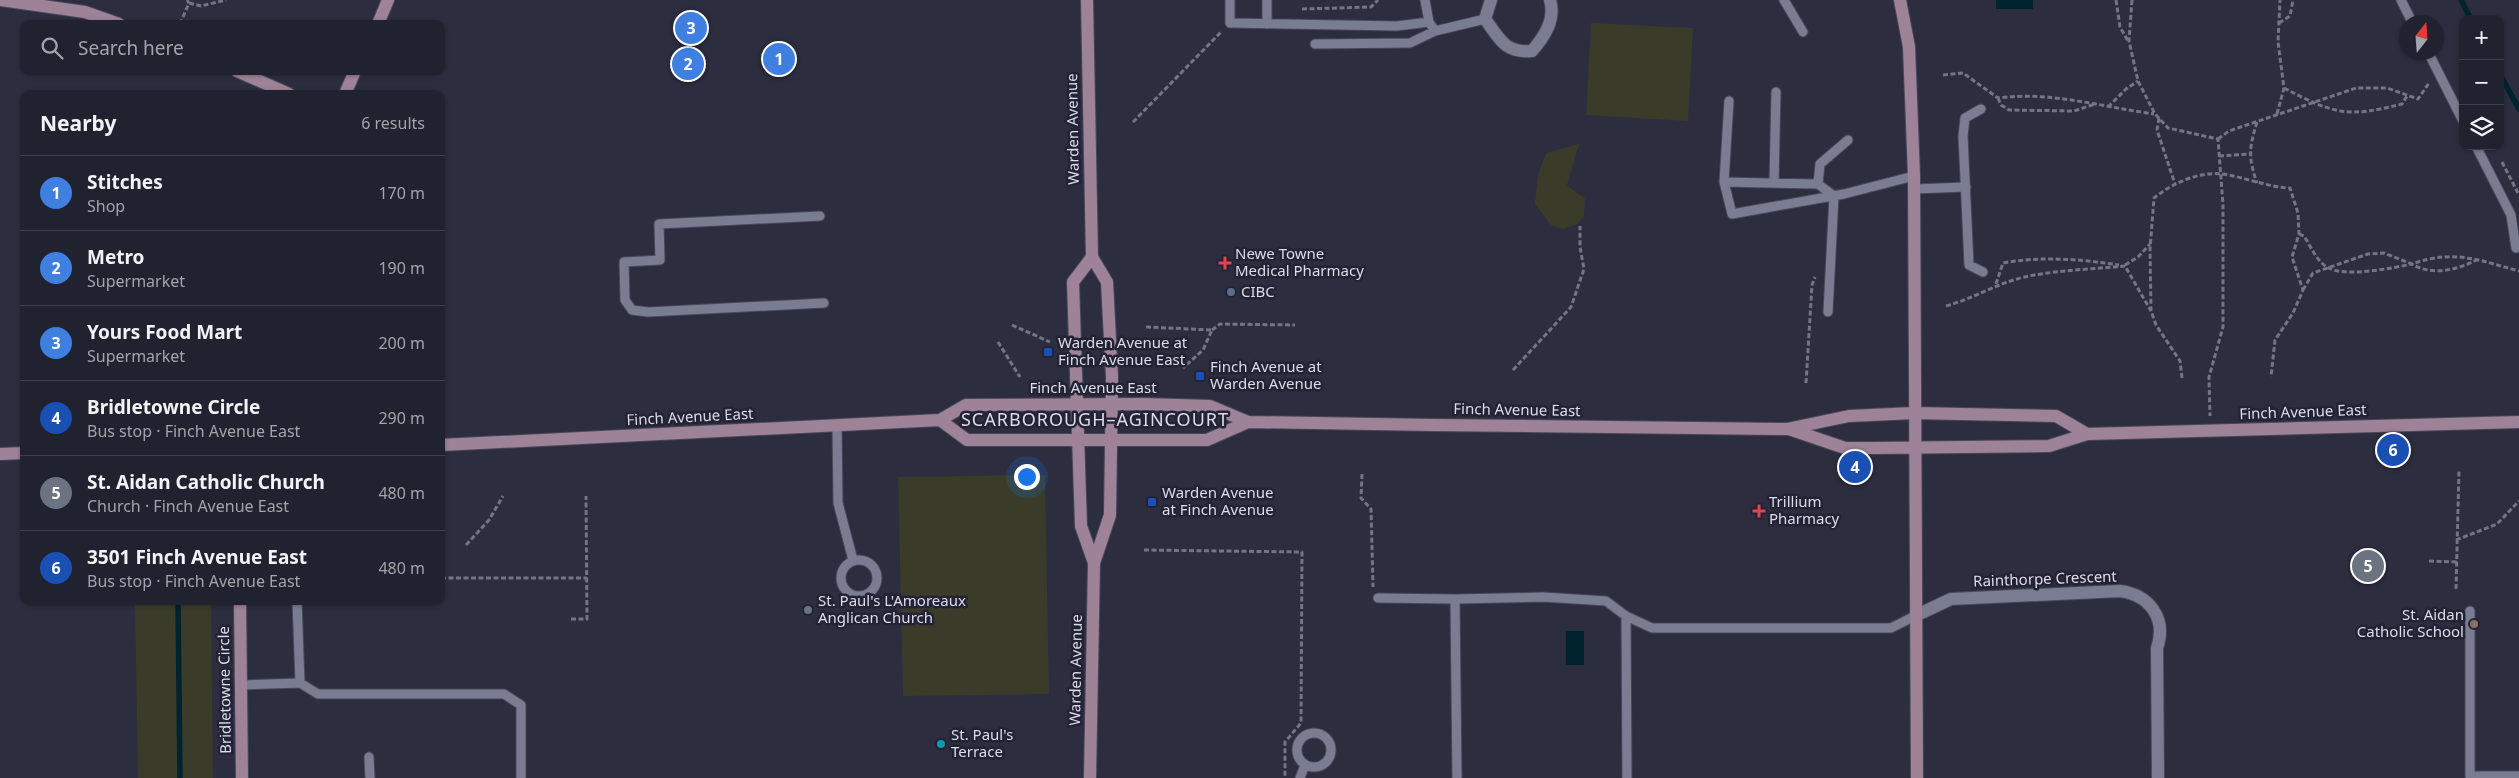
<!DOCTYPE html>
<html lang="en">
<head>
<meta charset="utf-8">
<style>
  :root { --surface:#21222f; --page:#2d2f3b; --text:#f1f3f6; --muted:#a2a4aa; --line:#3e3f4b; --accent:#8bbbb9 }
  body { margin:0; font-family:"Noto Sans",sans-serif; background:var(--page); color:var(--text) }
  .controls { position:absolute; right:15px; top:15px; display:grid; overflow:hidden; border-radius:10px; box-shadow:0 1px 4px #0004 }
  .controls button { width:45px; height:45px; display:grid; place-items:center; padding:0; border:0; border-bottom:1px solid var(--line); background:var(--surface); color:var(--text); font:25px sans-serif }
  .compass { position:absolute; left:2399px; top:15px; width:45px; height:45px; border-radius:50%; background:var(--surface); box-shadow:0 1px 4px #0004; rotate:17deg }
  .you { position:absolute; left:1026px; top:476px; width:18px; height:18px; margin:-12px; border:4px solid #fff; border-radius:50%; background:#1a73e8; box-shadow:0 0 0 8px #1a73e833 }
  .badge { display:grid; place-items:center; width:32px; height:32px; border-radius:50%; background:var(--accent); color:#fff; font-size:16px; font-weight:700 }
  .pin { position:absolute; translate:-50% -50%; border:2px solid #fff; box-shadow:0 1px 5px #0006 }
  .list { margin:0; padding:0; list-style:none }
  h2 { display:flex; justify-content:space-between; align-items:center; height:65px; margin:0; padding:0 20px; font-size:21px }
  h2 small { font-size:16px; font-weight:400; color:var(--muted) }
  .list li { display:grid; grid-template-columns:32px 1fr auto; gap:15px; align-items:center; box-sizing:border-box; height:75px; padding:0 20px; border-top:1px solid var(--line) }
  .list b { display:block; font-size:19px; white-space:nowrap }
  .list p { margin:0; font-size:16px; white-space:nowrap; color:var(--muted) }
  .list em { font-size:16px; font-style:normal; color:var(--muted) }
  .icon { flex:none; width:28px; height:28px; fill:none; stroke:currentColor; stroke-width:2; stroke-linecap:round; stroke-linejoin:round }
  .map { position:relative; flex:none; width:2519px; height:778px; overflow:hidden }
  .search { position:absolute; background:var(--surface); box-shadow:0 1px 4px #0004; left:20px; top:20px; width:425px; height:55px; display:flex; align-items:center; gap:12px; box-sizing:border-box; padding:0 18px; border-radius:10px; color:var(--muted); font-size:19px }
  .panel { position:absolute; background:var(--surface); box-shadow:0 1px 4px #0004; left:20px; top:90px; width:425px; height:515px; border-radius:10px }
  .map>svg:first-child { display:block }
</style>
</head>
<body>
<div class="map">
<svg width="2519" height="778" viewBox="0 0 2519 778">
  <rect width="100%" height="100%" fill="#2c2d3f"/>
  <!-- green -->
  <path fill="#3a3c29" d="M1591 23 1693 28 1688 121 1586 115Z
    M1579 144 1567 185 1585 199 1584 216 1577 224 1563 229 1551 225 1535 204 1538 175 1546 153Z
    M1045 475 1049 694 903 696 898 477Z
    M135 601H211L213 778H138Z"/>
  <!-- water -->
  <path fill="#01232d" d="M1996 0H2033V9H1996Z
    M1584 631V665H1566V631Z"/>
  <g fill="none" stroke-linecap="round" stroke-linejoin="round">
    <!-- stream -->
    <path stroke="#01232d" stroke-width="5.5" d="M2461 0 2471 19
      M2500 74 2519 109
      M178 601 180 778"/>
    <defs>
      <path id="lane" d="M1230 0V23L1397 26 1429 22 1435 31 1485 19
        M1425 0 1429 22
        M1784 0 1803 32
        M2401 0 2412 22
        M1267 24V0
        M1315 44 1410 43 1435 31
        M2428 52 2463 121
        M1729 101 1724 182 1732 214 1844 194 1914 176
        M1981 109 1965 118 1963 136 1969 265 1983 272
        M2476 146 2511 215 2516 248
        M1724 182 1818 184 1834 196 1828 312
        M1774 183 1776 92
        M1818 184 1820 164 1848 140
        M1914 189 1966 187
        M820 216 659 224 660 260 624 262 625 300 632 310 648 312 824 303
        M837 426 838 503 853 560
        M841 578a18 18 0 1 1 36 0a18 18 0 1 1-36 0Z
        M1378 598 1455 599 1543 597 1606 601 1626 616 1652 628H1891L1915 616
        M1455 599 1457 778
        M297 601 300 683
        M2470 611V776H2519
        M1626 616 1627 778
        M241 685 300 683 318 694H504L521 705V778
        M1297 750a17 17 0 1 1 34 0a17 17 0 1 1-34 0Z
        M369 757 370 778
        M1300 778 1305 765"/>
      <path id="street" d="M1491 0 1485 19C1500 39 1504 53 1532 51 1544 37 1556 20 1550 0
        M1915 616 1951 599 2120 591C2150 595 2167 619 2157 648L2158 778"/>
      <path id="secondary" d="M1 0 85 12 119 24
        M1087 0 1092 257 1107 282 1112 377 1110 515 1094 563 1090 778
        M1900 0 1909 47 1914 176 1917 778
        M378 24 388 0
        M237 71 289 94
        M345 94 355 71
        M1092 257 1073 282 1081 526 1094 563
        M940 420 967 440H1207L1248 422
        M1789 429 1845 448H1873L2049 446 2087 434 2519 422
        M441 445 940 420 966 405 1143 404 1210 406 1248 422 1433 425 1787 429 1849 416 1914 413 2056 416 2087 434
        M0 454 24 453
        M240 601 242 778"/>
    </defs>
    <!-- lane casing -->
    <use href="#lane" stroke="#484958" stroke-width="11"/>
    <!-- street casing -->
    <use href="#street" stroke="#484958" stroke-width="14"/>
    <!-- secondary casing -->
    <use href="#secondary" stroke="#484958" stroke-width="14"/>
    <!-- path -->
    <path stroke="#737484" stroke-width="3" stroke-dasharray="5 2.5" stroke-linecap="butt" d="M2116 0 2120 27 2128 41
      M2132 0 2129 41 2138 81 2155 114 2168 128 2218 139 2223 205V327L2209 377 2210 416
      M189 3 201 6 226 0
      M1302 9 1371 7 1378 0
      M2279 23 2290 16 2293 0
      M180 24 189 3 187 0
      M1943 75 1963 73 1998 98C2051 91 2102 107 2154 114
      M2284 88C2334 114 2347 118 2402 104L2407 96
      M1998 98 2001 105 2009 110 2074 111 2095 104
      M2108 107 2126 89 2138 81
      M2277 114 2284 88 2278 42 2280 0
      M2159 118 2157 130 2175 184
      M1133 122 1222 31
      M2257 122C2249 148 2248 157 2257 183
      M2218 139 2229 131 2356 88H2387L2418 99 2429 83
      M2219 156 2250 154
      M2502 162 2519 195
      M2299 234 2304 236C2311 247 2316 260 2327 267 2343 278 2393 268 2412 264 2429 276 2459 270 2476 260
      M2125 265 2138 257 2150 244
      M1996 284 2003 263C2042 256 2079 259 2119 265
      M2303 290 2313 273 2368 254 2384 253 2412 264C2454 249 2478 260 2519 271
      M1946 306C1975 298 1999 282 2029 276 2060 270 2094 269 2125 266L2151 311
      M1012 325 1050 342
      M1146 327 1212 330 1203 350 1183 368
      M1212 330 1220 324 1295 325
      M998 342 1020 377
      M1513 370 1571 307 1584 269 1580 247V226
      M2182 378 2180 361 2156 325 2151 311 2150 249 2154 198C2171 184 2199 171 2222 174 2245 177 2266 187 2290 188L2298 213 2299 234 2292 257 2303 290 2293 313 2275 340 2271 377
      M1806 383 1812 285 1815 277
      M1362 474 1361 498 1371 509 1373 587
      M2456 540 2497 524 2519 501
      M466 545 489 520 503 496
      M1144 550 1302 552 1301 723 1285 742V778
      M2429 561 2457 562
      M441 578H587
      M2456 589 2459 470
      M571 619H587L586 496"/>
    <!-- lane -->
    <use href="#lane" stroke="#7a7c91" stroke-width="9"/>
    <!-- street -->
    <use href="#street" stroke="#7a7c91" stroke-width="12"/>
    <!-- secondary -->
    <use href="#secondary" stroke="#9e8297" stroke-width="12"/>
  </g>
  <!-- markers -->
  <g fill="#e0444e" stroke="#232335" stroke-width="2">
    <path d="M1222.5 255.5h5v5h5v5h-5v5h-5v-5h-5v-5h5z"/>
    <path d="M1756.5 503.5h5v5h5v5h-5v5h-5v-5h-5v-5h5z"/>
  </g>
  <circle fill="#5c6f8a" stroke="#232335" stroke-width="2" cx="1231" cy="292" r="5"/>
  <g fill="#1a4fb4" stroke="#232335" stroke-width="2">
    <rect x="1043" y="347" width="10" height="10" rx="2.5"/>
    <rect x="1195" y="371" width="10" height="10" rx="2.5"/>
    <rect x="1147" y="497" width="10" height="10" rx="2.5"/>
  </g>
  <circle fill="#6b7280" stroke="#232335" stroke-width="2" cx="808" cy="610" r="5"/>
  <circle fill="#8d6e63" stroke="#232335" stroke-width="2" cx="2474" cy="624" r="5"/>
  <circle fill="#0f9aa8" stroke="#232335" stroke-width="2" cx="941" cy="744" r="5"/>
  <g text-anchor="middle" stroke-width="5" stroke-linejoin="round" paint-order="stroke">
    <!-- street labels -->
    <g font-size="15" fill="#dbdce8" stroke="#232335">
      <text transform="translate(1073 129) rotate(-91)" y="5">Warden Avenue</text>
      <text x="1093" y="393">Finch Avenue East</text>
      <text transform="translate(1517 410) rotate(1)" y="5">Finch Avenue East</text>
      <text transform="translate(2303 412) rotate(-2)" y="5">Finch Avenue East</text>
      <text transform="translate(690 417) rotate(-3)" y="5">Finch Avenue East</text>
      <text transform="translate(2045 579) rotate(-2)" y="5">Rainthorpe Crescent</text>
      <text transform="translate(1076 670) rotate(-89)" y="5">Warden Avenue</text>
      <text transform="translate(225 690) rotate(-91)" y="5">Bridletowne Circle</text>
    </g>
    <!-- poi labels -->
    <g font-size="15" fill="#dbdce8" stroke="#232335" text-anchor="start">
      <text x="1235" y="259">Newe Towne<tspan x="1235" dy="17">Medical Pharmacy</tspan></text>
      <text x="1241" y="297">CIBC</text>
      <text x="1058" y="348">Warden Avenue at<tspan x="1058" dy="17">Finch Avenue East</tspan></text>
      <text x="1210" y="372">Finch Avenue at<tspan x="1210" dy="17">Warden Avenue</tspan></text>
      <text x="1162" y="498">Warden Avenue<tspan x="1162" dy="17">at Finch Avenue</tspan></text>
      <text x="1769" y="507">Trillium<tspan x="1769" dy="17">Pharmacy</tspan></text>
      <text x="818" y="606">St. Paul's L'Amoreaux<tspan x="818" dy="17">Anglican Church</tspan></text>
      <text x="2464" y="620" text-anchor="end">St. Aidan<tspan x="2464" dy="17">Catholic School</tspan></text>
      <text x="951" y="740">St. Paul's<tspan x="951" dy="17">Terrace</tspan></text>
    </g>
    <!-- quarter labels -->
    <g font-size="18" letter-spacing="1" fill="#dbdce8" stroke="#232335">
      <text x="1095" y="426">SCARBOROUGH–AGINCOURT</text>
    </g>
  </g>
</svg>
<div class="controls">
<button>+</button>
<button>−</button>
<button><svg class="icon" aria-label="layers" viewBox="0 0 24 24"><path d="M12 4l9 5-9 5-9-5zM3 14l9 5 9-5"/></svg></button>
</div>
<svg class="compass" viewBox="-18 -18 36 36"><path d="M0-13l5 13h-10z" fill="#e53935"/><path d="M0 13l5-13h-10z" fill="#a2a4aa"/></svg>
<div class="you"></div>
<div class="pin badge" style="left:779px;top:59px;background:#3f7fe0">1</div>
<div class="pin badge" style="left:688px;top:64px;background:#3f7fe0">2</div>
<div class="pin badge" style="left:691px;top:28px;background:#3f7fe0">3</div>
<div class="pin badge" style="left:1855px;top:467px;background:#1a4fb4">4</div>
<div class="pin badge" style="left:2368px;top:566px;background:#6b7280">5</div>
<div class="pin badge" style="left:2393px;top:450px;background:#1a4fb4">6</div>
<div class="search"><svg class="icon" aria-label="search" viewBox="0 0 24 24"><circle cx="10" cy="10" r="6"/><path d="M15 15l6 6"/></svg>Search here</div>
<section class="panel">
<h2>Nearby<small>6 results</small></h2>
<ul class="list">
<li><span class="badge" style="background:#3f7fe0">1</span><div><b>Stitches</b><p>Shop</p></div><em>170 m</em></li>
<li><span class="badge" style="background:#3f7fe0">2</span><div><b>Metro</b><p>Supermarket</p></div><em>190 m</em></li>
<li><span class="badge" style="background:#3f7fe0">3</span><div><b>Yours Food Mart</b><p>Supermarket</p></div><em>200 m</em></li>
<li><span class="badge" style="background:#1a4fb4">4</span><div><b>Bridletowne Circle</b><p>Bus stop · Finch Avenue East</p></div><em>290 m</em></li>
<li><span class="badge" style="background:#6b7280">5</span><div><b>St. Aidan Catholic Church</b><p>Church · Finch Avenue East</p></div><em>480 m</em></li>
<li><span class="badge" style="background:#1a4fb4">6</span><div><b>3501 Finch Avenue East</b><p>Bus stop · Finch Avenue East</p></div><em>480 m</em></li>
</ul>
</section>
</div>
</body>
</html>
